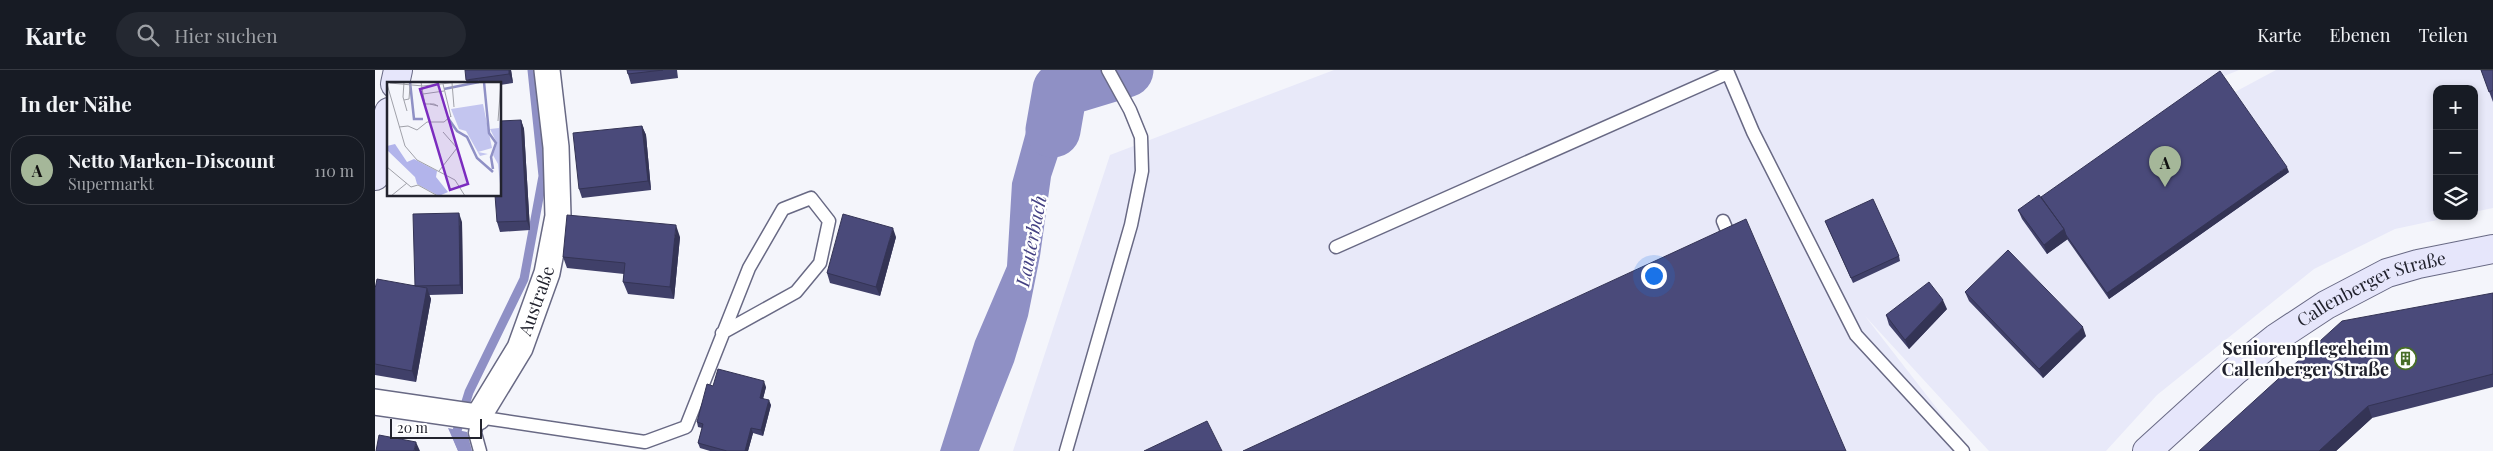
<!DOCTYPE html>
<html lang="de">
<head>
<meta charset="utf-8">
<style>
  :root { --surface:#171b24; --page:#242831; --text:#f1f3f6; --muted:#9ea1a6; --line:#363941; --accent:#a5b799 }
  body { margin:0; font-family:"Playfair Display",serif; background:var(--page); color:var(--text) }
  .controls { position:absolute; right:15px; top:15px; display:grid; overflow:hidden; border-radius:10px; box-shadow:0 2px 8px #0003 }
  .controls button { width:45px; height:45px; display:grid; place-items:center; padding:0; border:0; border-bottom:1px solid var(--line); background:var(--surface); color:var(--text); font:25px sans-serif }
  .scale { position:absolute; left:15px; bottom:12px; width:92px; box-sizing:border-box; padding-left:5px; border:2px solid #22232e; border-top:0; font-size:14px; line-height:18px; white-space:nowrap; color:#22232e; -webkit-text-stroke:4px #fff; paint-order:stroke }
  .you { position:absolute; left:1278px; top:205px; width:18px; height:18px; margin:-12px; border:4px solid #fff; border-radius:50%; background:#1a73e8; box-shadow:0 0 0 8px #1a73e833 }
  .badge { display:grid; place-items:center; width:32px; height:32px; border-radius:50%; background:var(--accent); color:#111; font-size:16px; font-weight:700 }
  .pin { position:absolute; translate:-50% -41px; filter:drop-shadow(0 1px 2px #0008) }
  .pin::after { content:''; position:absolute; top:26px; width:18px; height:15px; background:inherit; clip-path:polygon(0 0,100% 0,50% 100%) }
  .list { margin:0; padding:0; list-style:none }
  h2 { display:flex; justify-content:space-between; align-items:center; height:65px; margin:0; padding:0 20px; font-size:21px }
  h2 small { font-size:16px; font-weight:400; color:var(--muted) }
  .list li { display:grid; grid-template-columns:32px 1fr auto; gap:15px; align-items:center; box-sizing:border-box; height:70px; margin:0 10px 10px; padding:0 10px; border:1px solid var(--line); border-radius:20px }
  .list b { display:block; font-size:19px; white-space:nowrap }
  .list p { margin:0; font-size:16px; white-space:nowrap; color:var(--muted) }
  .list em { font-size:16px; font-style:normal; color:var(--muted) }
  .icon { flex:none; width:28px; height:28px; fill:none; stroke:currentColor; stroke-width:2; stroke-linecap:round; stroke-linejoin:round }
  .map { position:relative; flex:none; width:2118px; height:381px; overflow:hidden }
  header { display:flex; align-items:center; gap:30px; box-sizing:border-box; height:70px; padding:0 25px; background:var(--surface); border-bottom:1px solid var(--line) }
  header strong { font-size:24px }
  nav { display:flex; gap:28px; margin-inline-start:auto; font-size:18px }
  .search { width:350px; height:45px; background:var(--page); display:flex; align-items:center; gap:12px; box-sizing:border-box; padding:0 18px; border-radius:28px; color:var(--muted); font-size:19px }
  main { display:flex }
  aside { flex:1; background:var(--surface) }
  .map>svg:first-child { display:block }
</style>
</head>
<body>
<header>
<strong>Karte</strong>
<div class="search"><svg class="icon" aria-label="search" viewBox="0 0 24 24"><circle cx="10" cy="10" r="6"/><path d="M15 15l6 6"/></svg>Hier suchen</div>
<nav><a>Karte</a><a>Ebenen</a><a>Teilen</a></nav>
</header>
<main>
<aside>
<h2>In der Nähe<small></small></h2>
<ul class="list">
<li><span class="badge">A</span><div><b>Netto Marken-Discount</b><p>Supermarkt</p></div><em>110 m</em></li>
</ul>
</aside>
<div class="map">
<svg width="2118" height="381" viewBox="0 0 2118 381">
  <rect width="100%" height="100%" fill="#f4f5fb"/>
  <!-- built -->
  <path fill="#e8e9f9" d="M959 0H1864L1847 7 1673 122 1901 0H2118V138L2099 142V19H2062V146H2081L2020 159 1939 199 1782 325 1731 381H1614L1490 246 1595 381H638L735 85Z"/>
  <!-- water -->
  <path fill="#8f90c5" d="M683 0H713L722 15 692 59 676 107 665 186 653 246 639 292 604 381H565L600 271 632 196 637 113 654 51 668 14Z
    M73 358 92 362 97 381H83Z"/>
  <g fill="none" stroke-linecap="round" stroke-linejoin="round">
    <!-- stream -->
    <path stroke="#8f90c5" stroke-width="9" d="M88 381 81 364 94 322 149 209 168 106 157 0"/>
    <!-- river -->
    <path stroke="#8f90c5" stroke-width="55" d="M678 60 685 20 751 0"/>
    <defs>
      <path id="lane" d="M1348 151 1353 163
        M961 177 1353 3 1378 62 1481 265 1588 381
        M105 381 100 363 103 347 270 372 311 357 374 198 408 139 436 128 454 151 445 193 421 222 347 263
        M691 381 756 155 767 101 766 67 755 40 733 0"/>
      <g id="street">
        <path id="s1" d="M0 332 103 347 145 278 172 203 183 146 181 77 172 0"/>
      </g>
      <g id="secondary">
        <path d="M20 14 23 0"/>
        <path d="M0 106 14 42"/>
        <path id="s2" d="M1772 381 1861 300 1901 268 1951 235 2012 203 2043 194 2118 179"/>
      </g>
    </defs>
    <!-- lane casing -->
    <use href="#lane" stroke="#686984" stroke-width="15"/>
    <!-- street casing -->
    <use href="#street" stroke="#686984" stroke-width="28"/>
    <!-- secondary casing -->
    <use href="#secondary" stroke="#686984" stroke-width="30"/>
    <!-- lane -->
    <use href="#lane" stroke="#fff" stroke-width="12"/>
    <!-- street -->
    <use href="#street" stroke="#fff" stroke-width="25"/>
    <!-- secondary -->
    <use href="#secondary" stroke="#e6e6fb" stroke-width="28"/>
  </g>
  <!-- wall -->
  <path fill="#404069" d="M136 0 138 13 125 15V14H93L91 10Z
    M252 0H302L303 8 256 14 253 4Z
    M2106 0H2118V32Z
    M146 50 149 59 155 160 125 162 122 152Z
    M267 56 271 65 276 120 207 128 204 119Z
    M1914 102 1734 229 1692 169 1672 184 1647 149 1643 140 1666 127Z
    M1450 151 1524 186 1525 191 1478 213Z
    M87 152 88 224 54 225 56 229 41 312 0 305V219L40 215Z
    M305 167 299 229 253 224 248 212 249 204 192 198 188 187Z
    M521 167 505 226 455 213 452 203Z
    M1590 222 1711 266 1668 308 1594 231Z
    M2118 223V317L1997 348 1961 381H1824Z
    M1572 239 1534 279 1514 255 1511 245Z
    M338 316 391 317 388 328 396 335 388 366 378 363 373 381H335L325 378 323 373 327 358 323 357 322 352Z"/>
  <!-- shaded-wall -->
  <path fill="#343455" d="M134 0H136L138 13 134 4Z
    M146 50 149 59 155 160 152 151Z
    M267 56 271 65 276 120 273 111Z
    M1912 97 1914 102 1734 229 1732 223Z
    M84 143 87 152 88 224 85 215Z
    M301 155 305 167 299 229 295 217Z
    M518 158 521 167 505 226 501 217Z
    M1689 159 1693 169 1672 184 1669 175Z
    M52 218 56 229 41 312 37 301Z
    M1568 230 1572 239 1534 279 1530 270Z
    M1708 257 1711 266 1668 308 1664 299Z
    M389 311 391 317 387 333 385 328Z
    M394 330 396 335 388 366 386 360Z
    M1993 336 1997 348 1961 381H1944Z
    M376 358 378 363 373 381H370Z
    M41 372 45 381H39Z"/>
  <!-- building -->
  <path fill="#4a4a7a" stroke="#343455" d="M90 0H134V4L91 10Z
    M252 0H288L253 4Z
    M2106 0H2118V20L2114 22Z
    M1845 1 1912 97 1732 223 1691 165 1689 159 1666 127Z
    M146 50 152 151 122 152 120 125H125V51Z
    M267 56 273 111 204 119 198 63Z
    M1664 125 1689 159 1669 175 1643 140Z
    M1498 129 1524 186 1476 208 1450 151Z
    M84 143 85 215 40 216 38 144Z
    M468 144 518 158 501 217 452 203Z
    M192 145 301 155 295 217 248 212 250 193 188 187Z
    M1371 149 1471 381H868Z
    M1633 180 1708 257 1664 299 1590 222Z
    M2 209 52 218 37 301 0 294V219Z
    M1554 212 1568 230 1530 270 1511 245Z
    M2118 223V304L1993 336 1944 381H1824L1967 251Z
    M343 299 389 311 385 328 394 330 386 360 376 358 370 381H352L323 373 328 354 322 352 332 314 338 316Z
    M832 351 847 381H769Z
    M4 365 41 372 39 381H1Z"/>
  <!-- icons -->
  <defs>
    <symbol id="building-ring" viewBox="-11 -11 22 22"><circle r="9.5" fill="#fff" stroke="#486e28" stroke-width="1.5"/><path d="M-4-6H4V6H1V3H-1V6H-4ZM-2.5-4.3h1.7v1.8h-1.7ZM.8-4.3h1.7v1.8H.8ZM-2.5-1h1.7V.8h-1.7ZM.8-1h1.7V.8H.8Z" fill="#486e28"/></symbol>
  </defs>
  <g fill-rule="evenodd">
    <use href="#building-ring" x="2018" y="276" width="25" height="25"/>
  </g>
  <g text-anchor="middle" stroke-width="5" stroke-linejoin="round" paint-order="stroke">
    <!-- street labels -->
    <g font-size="18" fill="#22232e" stroke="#fff">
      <text dy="6" stroke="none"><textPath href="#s2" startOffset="280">Callenberger Straße</textPath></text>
      <text dy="6" stroke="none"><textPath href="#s1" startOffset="235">Austraße</textPath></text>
    </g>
    <!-- poi labels -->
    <g font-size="18" font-weight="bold" fill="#22232e" stroke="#fff" text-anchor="end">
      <text x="2014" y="285">Seniorenpflegeheim<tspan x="2014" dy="21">Callenberger Straße</tspan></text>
    </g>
    <!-- water labels -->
    <g font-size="19" font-style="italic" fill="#444183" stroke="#fff">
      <text transform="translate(656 171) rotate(-79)" y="7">Lauterbach</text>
    </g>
  </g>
  <!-- overview -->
  <g transform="translate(12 12)">
    <rect width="114" height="114" fill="#f4f5fb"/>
    <path d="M96 22 105 66 91 70 101 72 93 74 79 49 72 47 64 27ZM114 23V113L111 82 106 73 110 61 103 47 112 46Z" fill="#c3c5ef"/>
    <path d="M8 62 20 80 27 77 50 89 49 95 61 110 52 114 30 102 28 95 0 68V64Z" fill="#b2b4eb"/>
    <path fill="none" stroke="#8f90c5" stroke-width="2.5" d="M23 0 27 37H36M97 0 102 51 109 61 104 75 106 87M57 7 92 0M61 36 70 49 80 55 90 76 106 90"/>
    <path fill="none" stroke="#a0a1a9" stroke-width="1" d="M17 0 16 15 20 29M34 0 36 12 57 9M3 1 36 4 71 0M65 1 67 25M0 2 18 64 30 78 68 98 78 114M56 2 64 35M36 12 38 22H47L51 24 43 22M17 18 22 17 23 4M111 39 114 0M12 45 21 44 30 48 40 40H57L64 34M0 85 24 105M52 89 70 66 56 50M24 105 31 103 51 114M4 114 20 101"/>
    <path fill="#7b2cbf" fill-opacity="0.15" stroke="#7b2cbf" stroke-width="2.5" d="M51 2 81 102 63 108 33 7Z"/>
    <rect width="114" height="114" fill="none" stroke="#22232e" stroke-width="2.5"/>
  </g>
</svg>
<div class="controls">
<button>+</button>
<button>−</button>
<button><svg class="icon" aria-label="layers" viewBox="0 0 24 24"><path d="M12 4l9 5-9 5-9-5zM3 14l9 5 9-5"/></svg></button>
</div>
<div class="scale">20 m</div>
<div class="you"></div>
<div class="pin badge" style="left:1790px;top:117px">A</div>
</div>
</main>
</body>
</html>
